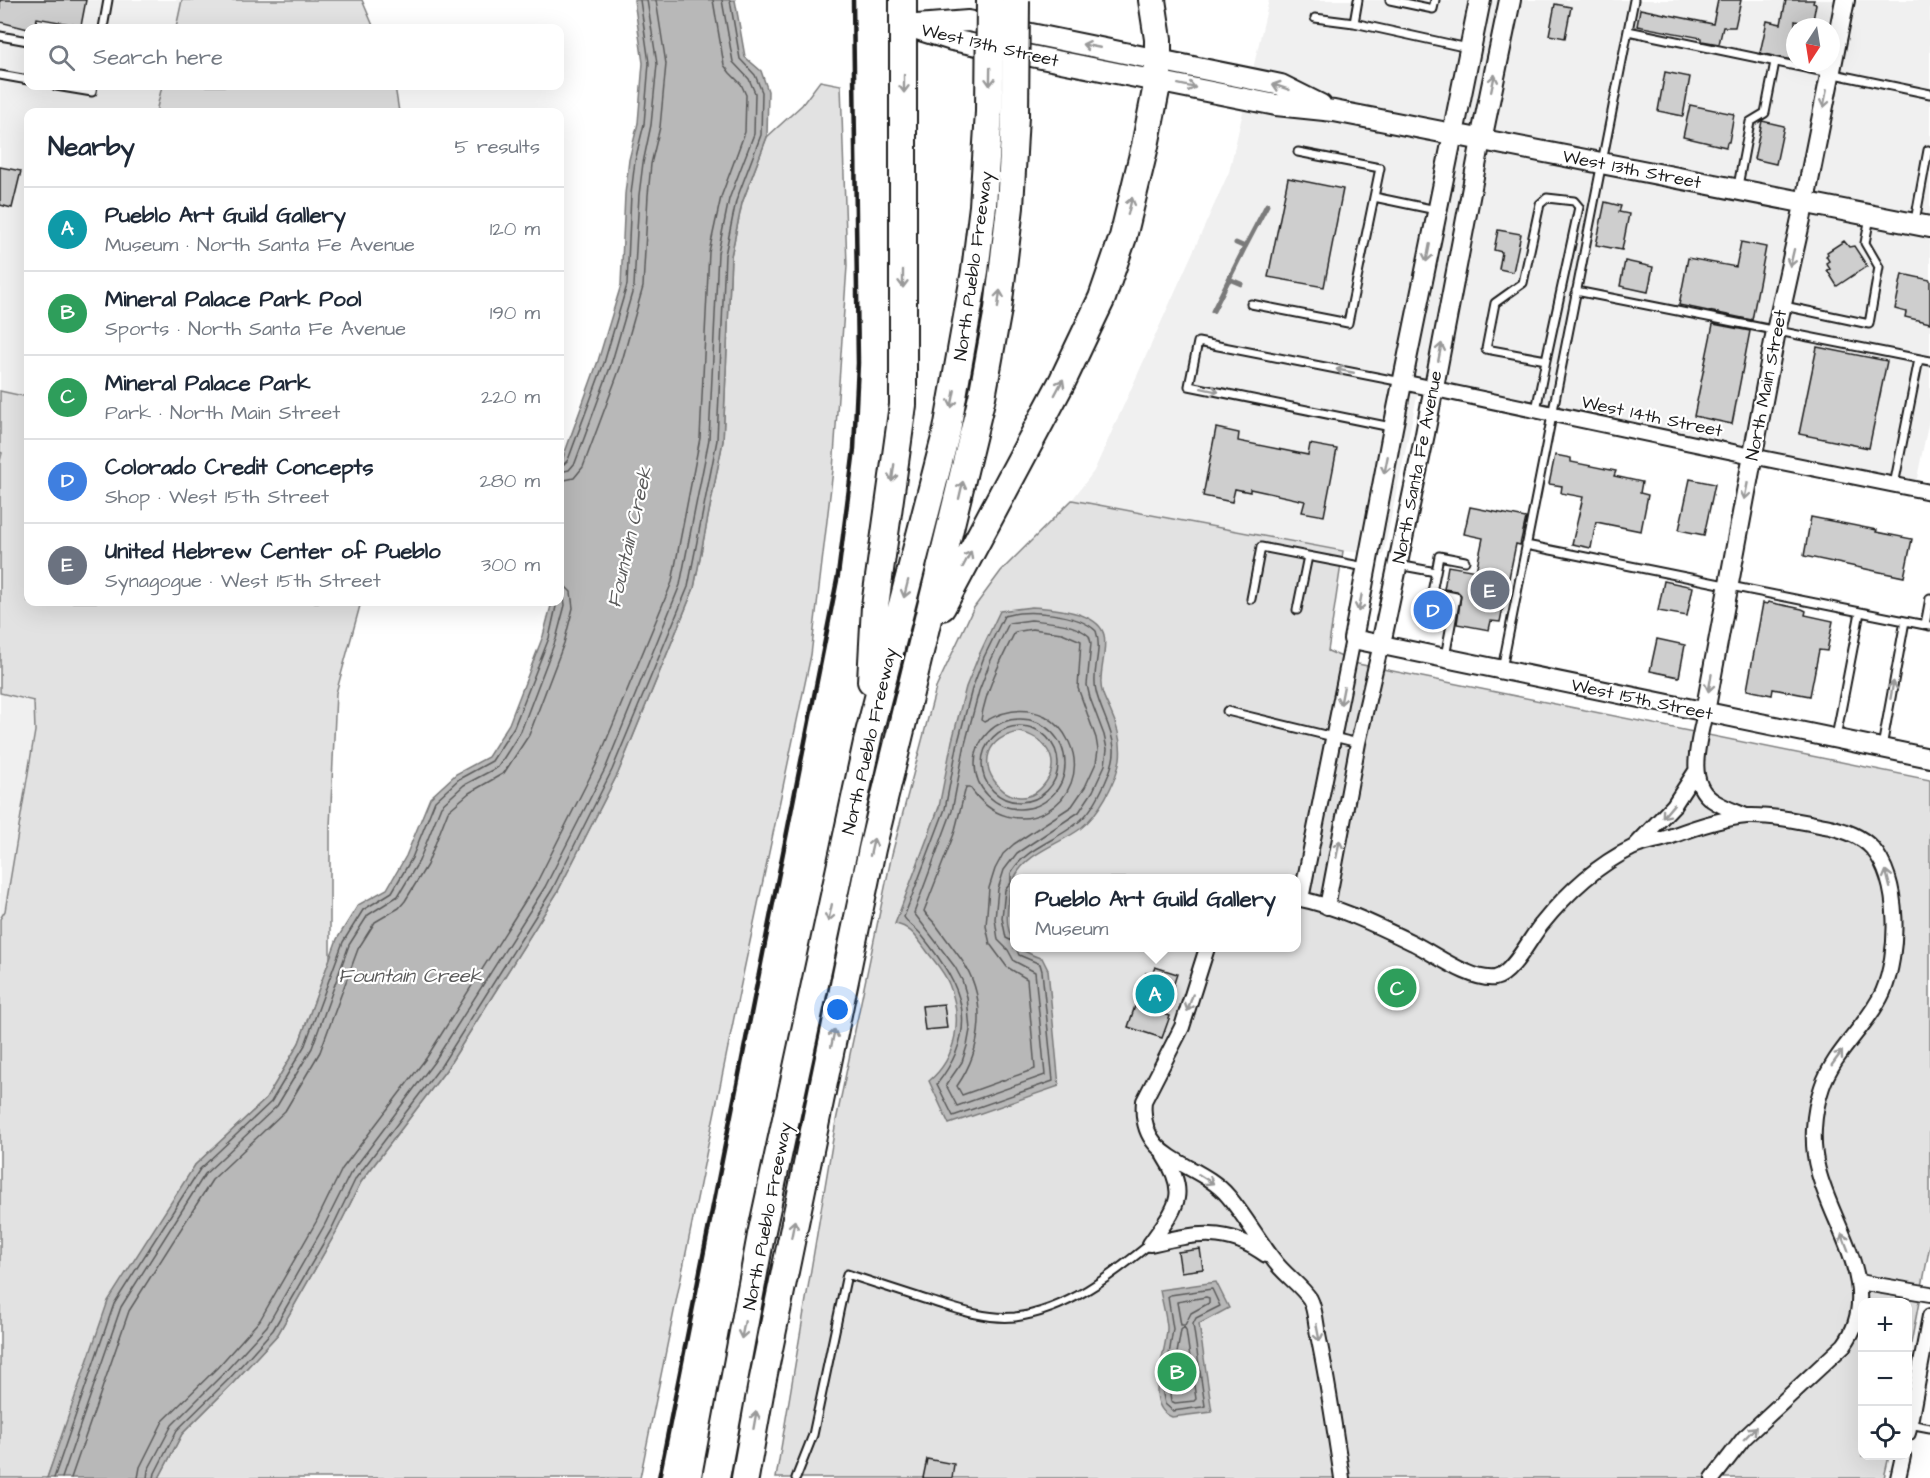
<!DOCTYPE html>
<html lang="en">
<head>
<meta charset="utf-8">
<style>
  :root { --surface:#fff; --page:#f6f6f7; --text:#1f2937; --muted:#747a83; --line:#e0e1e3; --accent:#1c1c1c }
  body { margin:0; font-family:"Architects Daughter",sans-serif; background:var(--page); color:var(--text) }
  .controls { position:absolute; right:18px; bottom:18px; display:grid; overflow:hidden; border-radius:12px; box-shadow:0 6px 24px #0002 }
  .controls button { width:54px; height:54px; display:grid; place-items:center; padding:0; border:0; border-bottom:2px solid var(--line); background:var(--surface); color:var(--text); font:30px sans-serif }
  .compass { position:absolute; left:1786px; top:18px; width:54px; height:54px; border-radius:50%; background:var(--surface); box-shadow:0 6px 24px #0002; rotate:192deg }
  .you { position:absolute; left:838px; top:1010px; width:21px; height:21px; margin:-15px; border:4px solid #fff; border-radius:50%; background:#1a73e8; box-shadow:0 0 0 9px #1a73e833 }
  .badge { display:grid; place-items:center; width:39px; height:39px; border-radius:50%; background:var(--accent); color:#fff; font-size:20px; font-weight:700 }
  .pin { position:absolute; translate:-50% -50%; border:3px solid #fff; box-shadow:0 2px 6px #0006 }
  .popup { position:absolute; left:1010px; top:874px; width:291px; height:78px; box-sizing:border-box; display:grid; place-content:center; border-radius:12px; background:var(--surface); filter:drop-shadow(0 2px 4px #0005); font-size:20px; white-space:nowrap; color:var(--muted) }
  .popup b { font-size:22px; color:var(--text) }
  .popup::after { content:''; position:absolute; left:50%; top:100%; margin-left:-12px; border:12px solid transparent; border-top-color:var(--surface) }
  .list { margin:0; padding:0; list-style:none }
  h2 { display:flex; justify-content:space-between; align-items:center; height:78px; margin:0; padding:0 24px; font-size:26px }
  h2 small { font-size:20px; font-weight:400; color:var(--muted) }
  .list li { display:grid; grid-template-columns:39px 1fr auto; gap:18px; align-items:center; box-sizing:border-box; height:84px; padding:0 24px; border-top:2px solid var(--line) }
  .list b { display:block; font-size:22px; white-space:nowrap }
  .list p { margin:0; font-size:20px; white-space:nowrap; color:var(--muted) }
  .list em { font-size:20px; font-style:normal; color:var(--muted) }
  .icon { flex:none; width:33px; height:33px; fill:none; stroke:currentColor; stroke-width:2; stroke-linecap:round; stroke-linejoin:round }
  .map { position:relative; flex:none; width:1930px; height:1478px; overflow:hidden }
  .search { position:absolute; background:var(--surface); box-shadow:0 6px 24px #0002; left:24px; top:24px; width:540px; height:66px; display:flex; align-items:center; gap:15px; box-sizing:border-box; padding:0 21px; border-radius:12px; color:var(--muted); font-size:22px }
  .panel { position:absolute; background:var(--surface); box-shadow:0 6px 24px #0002; left:24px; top:108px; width:540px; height:498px; border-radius:12px }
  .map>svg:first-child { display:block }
</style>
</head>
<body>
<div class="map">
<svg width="1930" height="1478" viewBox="0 0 1930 1478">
  <rect width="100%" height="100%" fill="#fff"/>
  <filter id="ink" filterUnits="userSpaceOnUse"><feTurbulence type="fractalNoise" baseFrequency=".0167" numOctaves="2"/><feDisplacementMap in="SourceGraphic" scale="12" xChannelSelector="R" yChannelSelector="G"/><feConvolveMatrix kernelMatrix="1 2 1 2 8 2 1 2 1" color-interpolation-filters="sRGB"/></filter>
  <g filter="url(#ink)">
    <!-- built -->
    <path fill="#f0f0f0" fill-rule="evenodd" d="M0 0H182L176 28H28V86H162L156 112H28V602H59L5 911 0 919Z
      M1269 0H1930V415L1915 488 1418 392 1383 555 1343 551 1072 500 1094 471 1229 172ZM1795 27H1831V63H1795Z"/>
    <!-- green -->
    <path fill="#e2e2e2" stroke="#7f7f7f" stroke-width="1.5" fill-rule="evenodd" d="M182 0H362L374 28H176Z
      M820 81 841 85 847 266 833 470 811 655 738 998 640 1478H159L182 1434 233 1383 278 1334 336 1232 361 1182 446 1070 557 893 618 773 694 588 723 441 731 256 742 203 767 137 802 105Z
      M162 86H395L399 112H156Z
      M0 391 28 397V602H361L336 693 330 827V959L299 1043 266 1099 195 1165 75 1402 47 1478H0V919L5 911 35 731 34 701 0 693V461L2 453 0 452Z
      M1072 500 1343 551 1328 651 1358 664 1930 780V1245L1908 1359V1302H1862V1456H1889L1884 1478H776L836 1121 892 854 936 688 973 609 1001 571ZM1014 878H1296V948H1014Z"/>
    <!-- water -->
    <path fill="#b8b8b8" stroke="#7a7a7a" stroke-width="1.5" fill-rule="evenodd" d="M634 0H735L745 57 761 71 768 91 767 137 742 203 731 256 723 441 694 588 618 773 557 893 446 1070 361 1182 336 1232 278 1334 233 1383 182 1434 159 1478H47L108 1301 195 1165 266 1099 299 1043 337 939 358 905 387 889 406 856 430 798 456 774 488 757 509 724 543 636 552 602H560V466L598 361 621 285 625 194 629 160 638 123 643 63Z
      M1032 607C1052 608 1098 611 1104 635 1107 649 1101 666 1101 680 1100 692 1106 701 1110 710 1117 725 1122 743 1120 759 1116 783 1099 814 1080 829 1060 844 1026 853 1015 877 1009 890 1006 912 1008 926 1009 935 1014 939 1014 948 1024 948 1031 957 1042 958L1048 970 1059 1086 949 1124 929 1081C957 1058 963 1018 949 984 944 971 934 961 926 950 917 938 910 926 895 924L939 807 952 741 966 687 979 655 1000 611ZM1019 732C1043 736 1062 759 1046 782 1012 831 950 745 1019 732Z
      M1216 1282 1229 1308 1199 1324 1212 1412 1172 1417C1141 1405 1168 1351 1167 1327 1166 1315 1162 1302 1160 1290Z"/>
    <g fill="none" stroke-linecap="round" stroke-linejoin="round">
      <!-- shore -->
      <path stroke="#5a5a5a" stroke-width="1.5" d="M560 465 564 464 568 460 604 363 627 285 631 194 635 161 644 124 649 63 640 0
        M560 472 569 470 575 463 611 365 634 286 639 195 643 163 651 125 657 64 647 0
        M560 481 574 478 583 467 620 368 643 287 648 195 651 164 660 127 666 64 656 0
        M1031 620C1050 622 1075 623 1089 636L1091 643 1087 685 1090 698 1104 735 1107 749 1105 765 1093 791 1079 812 1017 853 1004 870 998 889 995 919 998 940 1008 950 1014 961 1035 972 1045 1075 957 1106 946 1085 962 1062 967 1046 970 1030 967 997 962 980 955 967 914 913 952 811 965 744 979 691 991 660 1009 623Z
        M1032 629 1062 633 1081 641 1078 688 1096 738 1098 750 1096 763 1085 787 1072 806 1014 844 1003 854 995 869 989 888 986 926 990 944 1007 967 1027 979 1035 1069 962 1095 957 1086C983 1049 988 997 961 959 953 948 944 936 936 925 932 920 927 916 924 911L954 834 966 787H970C1014 854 1096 800 1069 742 1064 731 1056 722 1045 716 1024 706 1004 710 984 722L981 720C986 689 1001 660 1015 632Z
        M975 764a45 45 0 1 1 90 0a45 45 0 1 1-90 0Z
        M982 764a38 38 0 1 1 76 0a38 38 0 1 1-76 0Z
        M1014 942 1006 938 1002 918 1005 890 1011 883V873C1024 849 1055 841 1076 824 1090 814 1098 798 1105 783 1110 772 1115 760 1114 748 1112 727 1100 710 1096 691 1091 671 1103 650 1096 631 1078 613 1027 609 1004 616L984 657 972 689 958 742 945 809 904 917C908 924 918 929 923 937 963 987 981 1028 937 1084L953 1116 1053 1081 1042 971 1040 964 1019 955 1016 948
        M1212 1289 1220 1306 1196 1318 1193 1324 1205 1406 1202 1407 1173 1411 1165 1404 1163 1394 1173 1329 1168 1297 1170 1295Z
        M1206 1297 1209 1298V1303L1191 1313 1185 1325H1181L1177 1302Z
        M1184 1327 1186 1330 1196 1399 1194 1401 1175 1403 1171 1401 1170 1394 1181 1330Z
        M54 1478 114 1304 200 1169 271 1102 305 1045 343 942 363 910 392 892 412 858 435 801 459 779 492 761 514 727 549 638 557 602
        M62 1478 121 1307 205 1174 277 1106 312 1048 349 945 368 915 398 896 419 861 441 806 464 785 498 767 521 731 556 639 565 605 564 598 560 591
        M71 1478 129 1311 212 1180 285 1111 320 1052 358 949 375 922 399 908 405 901 427 865 448 811 469 793 504 773 529 735 564 643 573 608 571 592 560 581
        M138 1478 140 1467 163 1421 217 1368 260 1320 316 1222 342 1169 427 1057 537 882 597 763 672 582 700 438 709 252 721 197 745 132 746 95 741 84 730 73 724 65 713 0
        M147 1478 148 1470 172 1425 223 1374 267 1326 324 1226 350 1174 434 1062 545 887 606 767 680 585 709 439 718 253 729 199 754 134 755 93 749 79 733 62 722 0
        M154 1478 155 1473 177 1430 229 1379 273 1330 331 1230 356 1178 441 1066 552 890 612 770 688 587 717 440 725 255 736 201 761 135 762 92 755 75 740 59 730 0"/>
      <!-- stream -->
      <path stroke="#7a7a7a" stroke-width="5" d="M1245 247 1267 205
        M1229 279 1241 284
        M1213 311 1245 247 1236 243"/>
    </g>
    <!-- building -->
    <path fill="#cecece" stroke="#1c1c1c" stroke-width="1.5" d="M0 0H86L81 26 37 18 35 28 28 29 0 22Z
      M1718 0H1741L1735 27H1723L1719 44 1702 41V38L1637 26 1640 9 1713 24Z
      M1786 0H1814L1813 3 1816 4 1812 25 1795 21V47L1792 60 1760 53 1767 21 1781 24Z
      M1555 4 1571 7 1565 38 1549 35Z
      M1665 72 1690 77 1683 116 1658 111Z
      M1690 105 1734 114 1729 142H1727L1726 147 1683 137Z
      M1762 121 1784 126 1776 164 1754 159Z
      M0 167 21 171 12 208 0 205Z
      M1288 178 1343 189 1324 287 1268 277Z
      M1605 202 1621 206 1619 212 1629 214 1622 250 1596 245Z
      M1498 230 1521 234 1513 272 1499 269 1502 252 1494 250Z
      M1844 241 1849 247 1854 246 1867 266 1837 286 1827 270 1830 269 1826 263 1829 261 1826 256 1828 254 1827 252Z
      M1741 242 1766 247 1752 320 1679 305 1688 258 1736 267Z
      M1625 261 1653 267 1648 292 1620 286Z
      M1902 274 1930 280V323L1905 317 1906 312 1895 309Z
      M1713 324 1750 331 1732 424 1694 416Z
      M1817 347 1887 361 1869 448 1799 434Z
      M1216 428 1239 433 1238 441 1308 455 1310 444 1337 449 1324 516 1302 512 1305 501 1250 489V492L1235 489 1232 502 1203 496Z
      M1555 455 1571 458V462L1616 471 1614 476 1642 482 1640 493 1648 495 1641 531 1596 522 1591 548 1572 544 1583 497 1561 493 1562 486 1549 484Z
      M1690 479 1715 484 1704 535 1679 530Z
      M1470 507 1526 518 1520 545 1516 544 1500 622 1491 621 1489 630 1457 624 1461 595 1457 591 1444 589 1448 566 1476 571 1483 538 1464 534Z
      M1811 517 1877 530 1876 532 1912 539 1904 577 1804 556Z
      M1664 581 1693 587 1687 616 1658 611Z
      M1425 599 1441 602 1442 600 1449 601 1446 622 1421 616Z
      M1768 602 1802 609 1806 611 1805 615 1833 621 1827 651 1819 650 1810 696 1773 689 1772 695 1747 690 1763 603 1767 604Z
      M1657 639 1685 645 1679 677 1650 671Z
      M1155 967 1177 974 1164 1014 1170 1016 1162 1038 1128 1027 1146 973 1152 975Z
      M944 1004 947 1028 925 1030 922 1006Z
      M1200 1249 1203 1269 1181 1272 1178 1252Z
      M927 1459 954 1464 952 1478H923Z"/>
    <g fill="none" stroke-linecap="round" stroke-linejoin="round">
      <defs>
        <path id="service" d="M1390 0 1433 9 1435 0
          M1315 18 1354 23 1468 48
          M1354 23 1358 0
          M103 28 108 0
          M1628 31 1930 94
          M0 36 28 41
          M0 75 28 80
          M56 86 92 92 93 86
          M1298 152 1380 168 1374 197 1436 210
          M1738 186 1750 122 1765 113 1775 62
          M1915 221 1928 150
          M1576 291 1930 361
          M1251 304 1348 323 1374 197
          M1784 306 1869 324 1879 267 1865 243 1870 217
          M1536 410 1546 360 1486 349 1495 303 1523 283 1540 204 1547 198 1574 201 1579 207 1546 360
          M1391 427 1189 386 1198 342 1402 382
          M1894 485 1919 359
          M1526 545 1930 626
          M1398 565 1436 572 1432 592 1456 597 1445 657
          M1436 572 1439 556 1465 561
          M1251 599 1261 547 1365 567
          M1297 610 1308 556
          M1925 625 1930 598
          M1502 669 1634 0
          M1227 711 1358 743
          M1836 737 1860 612
          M1882 747 1905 621
          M1909 1424 1930 1428
          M796 1478 813 1435 847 1274C872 1282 897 1290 921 1298 951 1307 983 1320 1015 1317 1066 1311 1112 1275 1150 1244"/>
        <path id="minor" d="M1402 382 1752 456 1930 492
          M1705 712C1700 738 1685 782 1712 800 1722 807 1734 811 1746 816
          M1635 846 1674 805 1696 771
          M1296 898C1337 906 1376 925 1413 943 1435 954 1471 981 1495 978 1512 975 1530 938 1541 925 1565 895 1597 865 1632 848 1644 842 1659 841 1672 836 1696 827 1722 818 1747 816 1774 815 1804 822 1830 827 1846 831 1861 836 1872 848 1901 881 1899 954 1883 992 1867 1027 1834 1051 1822 1087 1813 1113 1811 1144 1818 1170 1832 1227 1885 1289 1844 1345L1744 1438 1713 1478
          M1301 899 1353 639
          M1327 907 1358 743 1381 644
          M1207 948 1182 1027 1144 1101C1138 1163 1198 1160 1228 1196 1245 1216 1257 1238 1273 1259 1283 1274 1300 1284 1310 1299 1315 1308 1316 1324 1318 1335 1328 1382 1335 1430 1342 1478
          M1164 1156C1190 1196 1175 1208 1150 1244 1194 1234 1227 1226 1266 1255
          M1859 1282 1930 1294
          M1908 1433 1930 1316
          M1898 1478 1903 1456"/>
        <path id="tertiary" d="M1453 134 1393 428 1353 639 1930 758
          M1381 644 1425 434 1481 140
          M1705 712 1776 331 1805 201 1845 0"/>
        <path id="secondary" d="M904 25 952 40 1276 105 1334 111 1930 227
          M917 25 968 21 1281 85 1321 105
          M1453 134 1480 0
          M1481 140 1510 0"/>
        <path id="motorway" d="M942 607 1063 380 1102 298 1123 237 1145 146 1158 80V39L1152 0
          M871 681 875 606 903 405V0
          M716 1478 761 1235 869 733 947 430 975 271 983 206 989 112
          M745 1478 761 1388 872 849 982 397 998 309 1010 207 1015 116"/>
      </defs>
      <!-- service casing -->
      <use href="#service" stroke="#1c1c1c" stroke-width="11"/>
      <!-- minor casing -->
      <use href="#minor" stroke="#1c1c1c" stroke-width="18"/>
      <!-- tertiary casing -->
      <use href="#tertiary" stroke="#1c1c1c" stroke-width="22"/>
      <!-- secondary casing -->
      <use href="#secondary" stroke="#1c1c1c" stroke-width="24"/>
      <!-- motorway casing -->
      <use href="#motorway" stroke="#1c1c1c" stroke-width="30"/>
      <!-- service -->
      <use href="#service" stroke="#fff" stroke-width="7"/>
      <!-- minor -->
      <use href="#minor" stroke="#fff" stroke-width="14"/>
      <!-- tertiary -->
      <use href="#tertiary" stroke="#fff" stroke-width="18"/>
      <!-- secondary -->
      <use href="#secondary" stroke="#fff" stroke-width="20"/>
      <!-- motorway -->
      <use href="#motorway" stroke="#fff" stroke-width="26"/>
      <!-- rail -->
      <path stroke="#1c1c1c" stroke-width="4.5" d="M659 1478 838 575 854 449 858 363 853 0"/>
      <defs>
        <path id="motorway-bridge" d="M989 112 990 0
          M1015 116 1016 0"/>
      </defs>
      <!-- motorway-bridge casing -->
      <use href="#motorway-bridge" stroke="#1c1c1c" stroke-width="30" stroke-linecap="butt"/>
      <!-- motorway-bridge -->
      <use href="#motorway-bridge" stroke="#fff" stroke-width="26"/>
    </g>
    <!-- one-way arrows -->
    <defs><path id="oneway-shaft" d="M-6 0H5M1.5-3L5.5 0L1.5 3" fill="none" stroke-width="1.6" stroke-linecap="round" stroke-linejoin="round" transform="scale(1.5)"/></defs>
    <g stroke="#999">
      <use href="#oneway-shaft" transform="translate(1091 46) rotate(-169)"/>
      <use href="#oneway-shaft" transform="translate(990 77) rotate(91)"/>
      <use href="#oneway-shaft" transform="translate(1493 83) rotate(-78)"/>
      <use href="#oneway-shaft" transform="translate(904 84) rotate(90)"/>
      <use href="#oneway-shaft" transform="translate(1187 86) rotate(12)"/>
      <use href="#oneway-shaft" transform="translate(1281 87) rotate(-161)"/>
      <use href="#oneway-shaft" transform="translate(1825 99) rotate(101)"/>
      <use href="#oneway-shaft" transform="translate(1130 206) rotate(-76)"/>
      <use href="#oneway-shaft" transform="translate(1428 253) rotate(101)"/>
      <use href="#oneway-shaft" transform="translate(1792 258) rotate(103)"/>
      <use href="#oneway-shaft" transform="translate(903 279) rotate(90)"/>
      <use href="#oneway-shaft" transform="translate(999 299) rotate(-83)"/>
      <use href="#oneway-shaft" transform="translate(1440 352) rotate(-79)"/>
      <use href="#oneway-shaft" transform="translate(1345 371) rotate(-169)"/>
      <use href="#oneway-shaft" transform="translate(1059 387) rotate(-62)"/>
      <use href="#oneway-shaft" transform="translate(1210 390) rotate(12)"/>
      <use href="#oneway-shaft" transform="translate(953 399) rotate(101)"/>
      <use href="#oneway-shaft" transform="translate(1386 465) rotate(101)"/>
      <use href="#oneway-shaft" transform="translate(893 473) rotate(98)"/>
      <use href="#oneway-shaft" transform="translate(961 490) rotate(-77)"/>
      <use href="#oneway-shaft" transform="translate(1746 491) rotate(101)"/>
      <use href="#oneway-shaft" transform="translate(967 559) rotate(-62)"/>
      <use href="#oneway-shaft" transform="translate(906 589) rotate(104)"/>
      <use href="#oneway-shaft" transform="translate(1360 603) rotate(101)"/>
      <use href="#oneway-shaft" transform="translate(1710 683) rotate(100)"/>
      <use href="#oneway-shaft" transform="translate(1892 690) rotate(-80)"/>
      <use href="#oneway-shaft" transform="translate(1342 696) rotate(101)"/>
      <use href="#oneway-shaft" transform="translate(1668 811) rotate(130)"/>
      <use href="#oneway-shaft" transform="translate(872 847) rotate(-77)"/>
      <use href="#oneway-shaft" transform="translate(1338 849) rotate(-79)"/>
      <use href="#oneway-shaft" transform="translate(1888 879) rotate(-104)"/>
      <use href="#oneway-shaft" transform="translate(830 913) rotate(102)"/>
      <use href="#oneway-shaft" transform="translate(1190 1003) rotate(108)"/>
      <use href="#oneway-shaft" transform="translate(833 1038) rotate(-78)"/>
      <use href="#oneway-shaft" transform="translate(1837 1058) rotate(-54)"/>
      <use href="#oneway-shaft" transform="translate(1206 1179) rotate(32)"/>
      <use href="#oneway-shaft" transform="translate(793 1229) rotate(-79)"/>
      <use href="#oneway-shaft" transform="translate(1845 1242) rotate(-111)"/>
      <use href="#oneway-shaft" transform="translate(743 1330) rotate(101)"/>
      <use href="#oneway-shaft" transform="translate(1318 1333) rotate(79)"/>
      <use href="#oneway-shaft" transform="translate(755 1420) rotate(-80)"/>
      <use href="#oneway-shaft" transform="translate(1750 1433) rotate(-46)"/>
    </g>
  </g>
  <g text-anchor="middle" stroke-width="4.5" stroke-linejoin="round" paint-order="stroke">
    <!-- street labels -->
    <g font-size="18" fill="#1c1c1c" stroke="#fff">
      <text transform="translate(990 45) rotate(13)" y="6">West 13th Street</text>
      <text transform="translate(1632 169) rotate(11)" y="6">West 13th Street</text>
      <text transform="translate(973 266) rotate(-82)" y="6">North Pueblo Freeway</text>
      <text transform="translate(1766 385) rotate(-79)" y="6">North Main Street</text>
      <text transform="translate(1652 416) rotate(12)" y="6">West 14th Street</text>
      <text transform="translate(1417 467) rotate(-79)" y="6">North Santa Fe Avenue</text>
      <text transform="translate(1642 699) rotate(12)" y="6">West 15th Street</text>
      <text transform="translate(869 741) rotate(-77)" y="6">North Pueblo Freeway</text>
      <text transform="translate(767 1216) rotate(-79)" y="6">North Pueblo Freeway</text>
    </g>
    <!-- water labels -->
    <g font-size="20" font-style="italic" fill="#5a5a5a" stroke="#fff">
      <text transform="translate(629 537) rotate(-77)" y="7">Fountain Creek</text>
      <text x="410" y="982">Fountain Creek</text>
    </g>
  </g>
</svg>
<div class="controls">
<button>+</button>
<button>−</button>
<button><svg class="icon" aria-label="locate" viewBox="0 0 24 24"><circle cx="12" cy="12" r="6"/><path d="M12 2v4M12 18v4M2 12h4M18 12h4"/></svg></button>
</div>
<svg class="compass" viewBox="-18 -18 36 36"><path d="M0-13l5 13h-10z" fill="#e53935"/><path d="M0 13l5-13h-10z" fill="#747a83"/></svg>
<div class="you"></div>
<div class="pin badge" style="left:1155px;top:994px;background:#0f9aa8">A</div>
<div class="popup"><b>Pueblo Art Guild Gallery</b>Museum</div>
<div class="pin badge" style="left:1177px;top:1372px;background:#2e9e5b">B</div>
<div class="pin badge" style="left:1397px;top:988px;background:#2e9e5b">C</div>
<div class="pin badge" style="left:1433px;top:610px;background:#3f7fe0">D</div>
<div class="pin badge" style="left:1490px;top:590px;background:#6b7280">E</div>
<div class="search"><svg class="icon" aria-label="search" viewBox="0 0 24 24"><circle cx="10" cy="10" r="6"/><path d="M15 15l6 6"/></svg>Search here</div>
<section class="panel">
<h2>Nearby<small>5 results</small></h2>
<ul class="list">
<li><span class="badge" style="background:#0f9aa8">A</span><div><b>Pueblo Art Guild Gallery</b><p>Museum · North Santa Fe Avenue</p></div><em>120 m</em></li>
<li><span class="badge" style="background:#2e9e5b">B</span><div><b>Mineral Palace Park Pool</b><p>Sports · North Santa Fe Avenue</p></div><em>190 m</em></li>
<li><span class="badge" style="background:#2e9e5b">C</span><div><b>Mineral Palace Park</b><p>Park · North Main Street</p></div><em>220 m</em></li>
<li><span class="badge" style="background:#3f7fe0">D</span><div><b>Colorado Credit Concepts</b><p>Shop · West 15th Street</p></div><em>280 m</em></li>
<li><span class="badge" style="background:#6b7280">E</span><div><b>United Hebrew Center of Pueblo</b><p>Synagogue · West 15th Street</p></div><em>300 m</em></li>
</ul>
</section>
</div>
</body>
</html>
